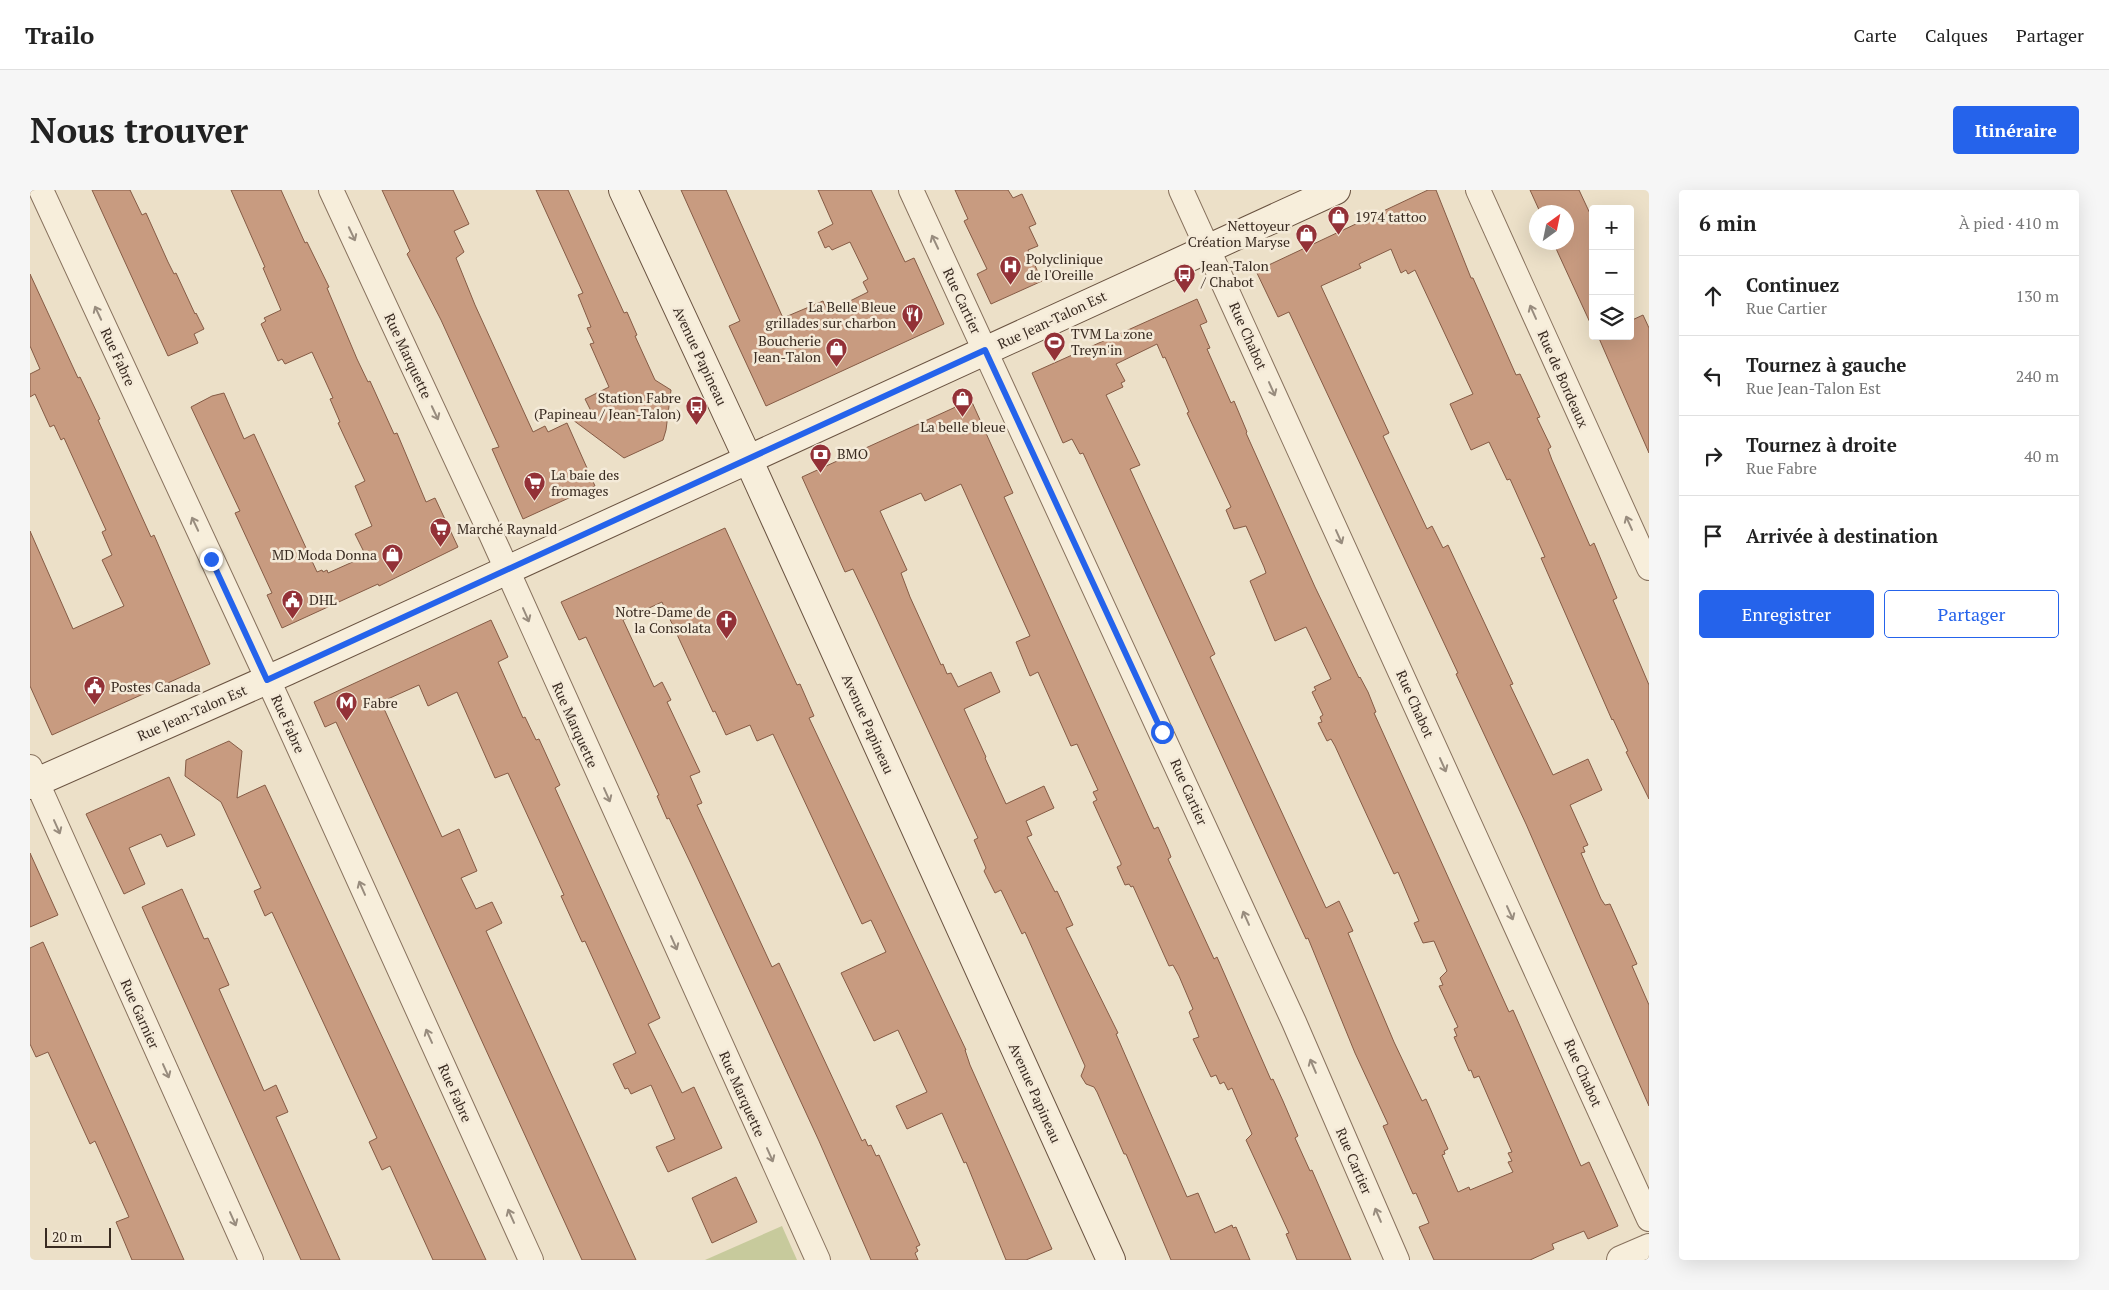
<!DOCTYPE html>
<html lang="fr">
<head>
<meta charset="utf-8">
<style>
  :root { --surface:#fff; --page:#f6f6f6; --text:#222; --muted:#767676; --line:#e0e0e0; --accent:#2563eb }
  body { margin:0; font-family:"PT Serif",serif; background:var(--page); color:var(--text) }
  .controls { position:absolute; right:15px; top:15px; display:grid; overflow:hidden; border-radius:5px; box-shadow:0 5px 20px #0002 }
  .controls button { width:45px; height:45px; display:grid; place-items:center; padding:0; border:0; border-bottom:1px solid var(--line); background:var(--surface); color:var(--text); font:25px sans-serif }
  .compass { position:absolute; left:1499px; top:15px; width:45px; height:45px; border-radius:50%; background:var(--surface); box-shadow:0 5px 20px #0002; rotate:33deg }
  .scale { position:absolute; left:15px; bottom:12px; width:66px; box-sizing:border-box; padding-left:5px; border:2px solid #392b21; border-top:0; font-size:14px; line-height:18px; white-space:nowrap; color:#392b21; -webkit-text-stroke:4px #f4ead8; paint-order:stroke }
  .stop { position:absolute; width:15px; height:15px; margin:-11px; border:4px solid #2563eb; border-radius:50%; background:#fff }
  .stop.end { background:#2563eb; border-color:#fff; box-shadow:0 1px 5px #0008 }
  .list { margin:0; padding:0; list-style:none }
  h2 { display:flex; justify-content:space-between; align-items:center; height:65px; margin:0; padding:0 20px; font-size:21px }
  h2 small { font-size:16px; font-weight:400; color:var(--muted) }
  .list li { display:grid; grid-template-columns:32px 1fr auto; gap:15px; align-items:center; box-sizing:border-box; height:80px; padding:0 20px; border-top:1px solid var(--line) }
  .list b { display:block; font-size:19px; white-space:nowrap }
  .list p { margin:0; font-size:16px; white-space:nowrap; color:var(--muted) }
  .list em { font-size:16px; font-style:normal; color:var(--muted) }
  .actions { display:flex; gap:10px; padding:15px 20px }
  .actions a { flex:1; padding:11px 0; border:1px solid var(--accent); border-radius:5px; text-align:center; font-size:18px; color:var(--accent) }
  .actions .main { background:var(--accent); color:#fff }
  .icon { flex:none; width:28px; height:28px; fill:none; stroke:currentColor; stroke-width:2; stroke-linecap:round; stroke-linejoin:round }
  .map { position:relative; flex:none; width:1619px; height:1070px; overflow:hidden; border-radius:5px }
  header { display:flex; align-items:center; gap:30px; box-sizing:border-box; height:70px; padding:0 25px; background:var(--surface); border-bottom:1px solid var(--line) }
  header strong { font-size:24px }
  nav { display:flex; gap:28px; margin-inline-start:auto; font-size:18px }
  .intro { display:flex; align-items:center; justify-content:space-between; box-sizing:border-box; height:120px; padding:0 30px }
  h1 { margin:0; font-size:35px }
  .button { padding:12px 22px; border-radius:5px; background:var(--accent); color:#fff; font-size:18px; font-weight:700 }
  main { display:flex; gap:30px; padding:0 30px }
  aside { flex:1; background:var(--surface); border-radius:5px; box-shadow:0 5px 20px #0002 }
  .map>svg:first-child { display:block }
</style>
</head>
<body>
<header>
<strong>Trailo</strong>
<nav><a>Carte</a><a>Calques</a><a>Partager</a></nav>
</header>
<div class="intro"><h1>Nous trouver</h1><a class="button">Itinéraire</a></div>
<main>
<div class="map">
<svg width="1619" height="1070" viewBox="0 0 1619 1070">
  <rect width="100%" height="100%" fill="#ece0c8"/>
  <!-- green -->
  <path fill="#c7ca9c" d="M752 1036 767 1070H675Z"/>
  <!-- building -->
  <path fill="#c89b80" stroke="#855b45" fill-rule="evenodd" d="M62 0H100L112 25 116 23 138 72 144 84 146 83 165 124 166 123 174 139 164 144 168 153 138 166Z
    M201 0H251L275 53 277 52 299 97 297 98 327 169 338 192 340 191 364 244 367 243 396 312 405 308 428 357 349 396 348 394 252 438 237 405 242 403 205 323 210 321 161 217 182 206 194 203 214 249 224 244 287 382 292 380 293 382 297 380 298 383 336 366 325 344 342 336 325 296 335 291 308 233 310 232 300 209 303 208 282 162 255 174 252 169 248 171 231 134 236 131 234 128 251 120 233 78 235 77Z
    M352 0H423L439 34 424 41 434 62 426 68 445 115 503 242 515 236 518 242 537 233 565 296 493 329 462 259 469 257 411 130 377 64 380 61Z
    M506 0H538L594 123 597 122 607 145 605 146 625 190 641 200 636 240 633 250 594 268 543 230 561 221 555 209 579 197 560 154 564 153 557 138 561 137 548 105 553 103Z
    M651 0H696L753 128 793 111 798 122 838 102 833 92 838 89 820 52 802 60 799 56 795 58 788 42 803 34 788 0H841L875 72 884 68 914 134 736 216 699 136 710 131Z
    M925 0H978L983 8 992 4 1006 34 999 37 1008 56 998 60 1012 91 961 114 947 84 957 79 934 31 938 29Z
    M1398 0H1406L1441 88H1443L1486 185 1490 184 1510 227 1507 228 1521 257 1518 259 1522 270 1560 356 1564 353 1587 408 1583 410 1619 495V609L1596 562 1598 561 1583 529 1582 530 1511 368 1515 367 1480 289 1477 290 1459 252 1441 260 1420 214 1443 204 1385 80 1378 84 1376 80 1371 83 1361 59 1329 74 1331 78 1291 96 1359 243 1353 246 1397 339 1402 336 1413 358 1418 355 1483 494 1480 495 1523 585 1558 569 1572 600 1540 615 1558 655 1553 657 1555 662 1551 663 1571 709 1575 715 1580 714 1607 774 1602 776 1619 815V916L1496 634 1426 484 1428 483 1259 122 1248 127 1226 81Z
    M1500 0H1549L1563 30V139L1523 52H1536V22H1510Z
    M0 84 48 188 50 187 70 229 68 230 121 347 124 345 180 474 22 545 0 496V341L43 439 94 416 72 370 82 365 72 342 76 340 34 248 31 250 24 235 20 237 5 204 0 207V184L10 179 0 156Z
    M1167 109 1177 132 1170 135 1180 158 1177 159 1201 213 1204 211 1217 242 1216 243 1285 397 1329 488 1330 487 1338 502 1346 522 1344 523 1479 822 1483 820 1551 976 1559 972 1588 1036 1558 1049 1554 1041 1522 1054 1524 1059 1500 1070H1404L1389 1037 1399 1033 1386 1003 1383 1004 1353 936 1358 934 1325 863 1278 748 1276 749 1053 263 1050 264 1042 249 1033 253 1002 183ZM1127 154 1133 168 1135 167 1159 222 1157 223 1201 317 1196 320 1204 339 1216 336 1234 377 1236 383 1220 391 1245 451 1276 437 1301 489 1284 497 1286 500 1282 502 1293 525 1290 527 1292 532 1288 533 1297 551 1301 549 1305 556 1364 684 1368 682 1389 731 1384 733 1393 753 1404 751 1417 781 1410 788 1413 795 1409 796 1428 837 1424 839 1427 846 1424 847 1439 881 1441 880 1444 888 1449 886 1482 962 1478 963 1482 971 1478 972 1483 982 1440 1000 1439 997 1428 1002 1412 965 1415 964 1414 961 1418 959 1396 909 1392 911 1364 852 1318 743 1323 741 1309 711 1296 718 1180 467 1185 464 1100 279 1110 275 1076 205 1093 197 1091 193 1095 191 1086 174Z
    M1613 125 1619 138V263L1568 146H1600V131Z
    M941 210 983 303 974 307 1124 639 1128 637 1138 659 1141 667 1138 669 1184 769 1187 767 1241 890 1243 889 1253 911 1268 946 1265 948 1280 981 1282 980 1321 1070H1267L1256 1044 1259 1043 1216 950 1222 944 1202 898 1198 900 1194 892 1190 894 1186 885 1181 887 1163 849 1169 847 1159 822 1163 819 1149 786 1143 775 1139 776 1103 696 1101 697 1099 694 1095 695 1087 677 1091 675V673L1063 612 1067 610 1063 602 1068 600 1047 554 1041 556 1008 482 1000 486 986 452 1000 446 931 294 895 311 891 303 850 321 877 380 871 383 880 407 911 475 913 474 917 484 921 483 928 497 961 482 970 502 934 519 956 567 955 568 976 614 1014 596 1024 618 996 631 1002 645 997 647 1025 702 1027 701 1043 735 1036 738 1088 843 1086 844 1157 1007 1168 1003 1185 1043 1202 1035 1203 1038 1206 1037 1220 1070H1141L1096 964H1094L1067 902 1064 897 1056 894 1051 886 1055 876 995 742 992 744 971 700 965 703 954 681 956 678 944 650 948 648 844 423 823 379 815 382 772 287Z
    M695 338 767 495 770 494 784 526 779 528 936 860H935L940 875 1022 1059 996 1070H976L936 972 934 973 912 923 877 939 866 916 897 902 868 840 844 851 811 783 856 762 841 730 832 734 743 544 727 551 720 535 696 545 685 521 683 522 632 412 593 430 624 497 632 492 641 510 637 512 670 582 660 586 672 613 667 615 742 777 749 773 832 951 835 949 838 956 841 955 846 966 849 965 890 1055 886 1057 888 1061 885 1063 888 1070H841L789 951 661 674 639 628 637 629 627 606 629 605 556 447 549 450 531 412Z
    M461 430 478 467 468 472 493 528 495 527 506 550 509 549 530 595 525 598 630 828 618 834 652 903 664 897 692 958 638 982 626 957 645 949 621 895 601 904 598 898 595 899 583 874 606 863 555 751 552 752 531 706 534 705 478 583 465 588 427 502 398 516 389 495 351 512 412 647 429 639 447 681 431 688 446 719 462 712 472 733 456 741 606 1070H552L306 532 295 537 284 512Z
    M199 551 212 561 207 608 235 595 456 1070H403L360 976 352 980 339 952 347 948 242 722 235 726 224 701 231 698 191 612 155 586 156 570Z
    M139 587 165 645 137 657 131 644 99 658 115 694 94 704 56 624Z
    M0 663 28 725 0 737Z
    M152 699 174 749 178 748 199 795 189 799 234 901 246 895 258 922 246 927 310 1070H271L112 717Z
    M13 752 96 938 154 1070H102L86 1032 99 1027 65 951 60 954 18 862 6 867 0 854V758Z
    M706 987 727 1032 682 1053 662 1008Z"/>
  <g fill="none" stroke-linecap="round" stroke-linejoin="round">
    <defs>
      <path id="minor" d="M11 0 251 518 501 1070
        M301 0 460 342 788 1070
        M881 0 1264 832 1367 1070
        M1151 0 1619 1029
        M1448 0 1619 378
        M0 577 221 1070"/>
      <path id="tertiary" d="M1591 1070 1619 1058"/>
      <path id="secondary" d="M593 0 718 269 1081 1070
        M0 595 257 481 1306 0"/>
    </defs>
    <!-- minor casing -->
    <use href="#minor" stroke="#88725e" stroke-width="26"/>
    <!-- tertiary casing -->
    <use href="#tertiary" stroke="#88725e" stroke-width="30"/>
    <!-- secondary casing -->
    <use href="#secondary" stroke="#6a5341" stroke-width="30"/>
    <!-- minor -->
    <use href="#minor" stroke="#f7eedb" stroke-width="24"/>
    <!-- tertiary -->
    <use href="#tertiary" stroke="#f7eedb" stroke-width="28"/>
    <!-- secondary -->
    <use href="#secondary" stroke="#f7eedb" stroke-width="28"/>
  </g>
  <!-- one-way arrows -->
  <defs><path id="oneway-shaft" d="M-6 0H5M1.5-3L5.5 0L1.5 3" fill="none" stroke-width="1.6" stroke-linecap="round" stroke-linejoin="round" transform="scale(1.25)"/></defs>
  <g stroke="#988c7e">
    <use href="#oneway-shaft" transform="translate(322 44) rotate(65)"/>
    <use href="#oneway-shaft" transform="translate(905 52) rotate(-115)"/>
    <use href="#oneway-shaft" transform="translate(1503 122) rotate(-114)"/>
    <use href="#oneway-shaft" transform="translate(68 123) rotate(-115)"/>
    <use href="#oneway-shaft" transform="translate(1242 199) rotate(66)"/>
    <use href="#oneway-shaft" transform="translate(405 223) rotate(65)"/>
    <use href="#oneway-shaft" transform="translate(1599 333) rotate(-114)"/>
    <use href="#oneway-shaft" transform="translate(165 334) rotate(-115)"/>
    <use href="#oneway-shaft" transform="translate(1309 347) rotate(66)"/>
    <use href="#oneway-shaft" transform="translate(496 425) rotate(66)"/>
    <use href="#oneway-shaft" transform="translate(1413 575) rotate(66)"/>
    <use href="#oneway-shaft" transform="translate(577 605) rotate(66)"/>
    <use href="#oneway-shaft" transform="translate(27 637) rotate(66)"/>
    <use href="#oneway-shaft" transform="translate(332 698) rotate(-114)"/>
    <use href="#oneway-shaft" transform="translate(1480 723) rotate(66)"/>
    <use href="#oneway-shaft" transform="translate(1216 728) rotate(-114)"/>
    <use href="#oneway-shaft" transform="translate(644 753) rotate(66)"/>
    <use href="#oneway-shaft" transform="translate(399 846) rotate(-114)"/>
    <use href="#oneway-shaft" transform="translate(1283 876) rotate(-113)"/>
    <use href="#oneway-shaft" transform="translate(136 881) rotate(66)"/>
    <use href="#oneway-shaft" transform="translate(740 965) rotate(66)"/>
    <use href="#oneway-shaft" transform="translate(1348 1025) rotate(-113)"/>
    <use href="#oneway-shaft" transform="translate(481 1026) rotate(-114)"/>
    <use href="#oneway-shaft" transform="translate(203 1029) rotate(66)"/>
  </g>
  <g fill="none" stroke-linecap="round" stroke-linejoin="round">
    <!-- route -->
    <path stroke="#2563eb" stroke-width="6" d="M181 369 237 490 955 160 1132 542"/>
  </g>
  <!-- icons -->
  <defs>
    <symbol id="shop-pin" viewBox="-11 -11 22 30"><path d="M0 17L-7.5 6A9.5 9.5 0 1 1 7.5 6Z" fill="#933137" stroke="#f4ead8"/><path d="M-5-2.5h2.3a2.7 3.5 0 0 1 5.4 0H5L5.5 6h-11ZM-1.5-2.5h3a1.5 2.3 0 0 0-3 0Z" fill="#fff"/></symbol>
    <symbol id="hospital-pin" viewBox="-11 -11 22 30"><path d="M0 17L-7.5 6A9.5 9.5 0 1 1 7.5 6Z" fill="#933137" stroke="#f4ead8"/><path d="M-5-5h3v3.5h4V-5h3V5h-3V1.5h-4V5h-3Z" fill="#fff"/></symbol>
    <symbol id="bus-pin" viewBox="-11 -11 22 30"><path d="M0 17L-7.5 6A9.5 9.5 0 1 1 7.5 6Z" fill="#933137" stroke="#f4ead8"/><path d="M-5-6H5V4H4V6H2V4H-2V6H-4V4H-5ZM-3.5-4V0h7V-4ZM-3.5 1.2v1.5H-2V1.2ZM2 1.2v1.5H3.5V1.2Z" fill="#fff"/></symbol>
    <symbol id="restaurant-pin" viewBox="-11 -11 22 30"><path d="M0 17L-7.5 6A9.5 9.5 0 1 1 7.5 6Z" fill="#933137" stroke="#f4ead8"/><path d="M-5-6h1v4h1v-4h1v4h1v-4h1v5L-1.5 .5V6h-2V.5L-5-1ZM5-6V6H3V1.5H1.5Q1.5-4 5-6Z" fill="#fff"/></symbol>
    <symbol id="stadium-pin" viewBox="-11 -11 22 30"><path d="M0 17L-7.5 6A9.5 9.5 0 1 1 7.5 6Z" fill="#933137" stroke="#f4ead8"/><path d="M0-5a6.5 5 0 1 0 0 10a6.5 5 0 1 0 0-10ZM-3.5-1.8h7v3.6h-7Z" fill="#fff"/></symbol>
    <symbol id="bank-pin" viewBox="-11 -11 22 30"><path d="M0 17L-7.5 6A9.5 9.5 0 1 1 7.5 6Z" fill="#933137" stroke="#f4ead8"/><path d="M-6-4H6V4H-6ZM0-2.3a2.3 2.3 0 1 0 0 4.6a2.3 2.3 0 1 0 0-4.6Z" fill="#fff"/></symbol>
    <symbol id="supermarket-pin" viewBox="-11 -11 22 30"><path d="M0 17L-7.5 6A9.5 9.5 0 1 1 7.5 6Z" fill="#933137" stroke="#f4ead8"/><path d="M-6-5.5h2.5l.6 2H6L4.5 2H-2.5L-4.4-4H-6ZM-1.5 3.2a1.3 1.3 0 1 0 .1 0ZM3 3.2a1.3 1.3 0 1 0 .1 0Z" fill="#fff"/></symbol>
    <symbol id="civic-pin" viewBox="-11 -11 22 30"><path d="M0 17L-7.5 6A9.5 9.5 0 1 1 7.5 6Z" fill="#933137" stroke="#f4ead8"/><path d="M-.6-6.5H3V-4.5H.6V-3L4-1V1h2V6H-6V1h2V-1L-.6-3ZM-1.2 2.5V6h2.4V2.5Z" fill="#fff"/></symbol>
    <symbol id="church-pin" viewBox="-11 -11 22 30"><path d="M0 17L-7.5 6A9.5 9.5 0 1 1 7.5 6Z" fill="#933137" stroke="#f4ead8"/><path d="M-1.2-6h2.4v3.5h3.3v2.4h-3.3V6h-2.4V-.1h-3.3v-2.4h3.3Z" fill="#fff"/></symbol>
    <symbol id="metro-pin" viewBox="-11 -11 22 30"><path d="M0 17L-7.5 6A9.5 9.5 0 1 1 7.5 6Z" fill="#933137" stroke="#f4ead8"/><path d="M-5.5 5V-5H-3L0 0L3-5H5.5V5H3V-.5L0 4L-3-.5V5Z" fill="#fff"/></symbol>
  </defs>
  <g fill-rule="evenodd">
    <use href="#shop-pin" x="1296" y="14" width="25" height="34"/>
    <use href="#shop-pin" x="1264" y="32" width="25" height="34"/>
    <use href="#hospital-pin" x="968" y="64" width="25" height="34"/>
    <use href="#bus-pin" x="1142" y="72" width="25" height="34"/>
    <use href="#restaurant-pin" x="870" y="112" width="25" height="34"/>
    <use href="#stadium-pin" x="1012" y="140" width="25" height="34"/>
    <use href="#shop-pin" x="794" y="146" width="25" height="34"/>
    <use href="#shop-pin" x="920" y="196" width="25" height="34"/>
    <use href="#bus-pin" x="654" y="204" width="25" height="34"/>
    <use href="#bank-pin" x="778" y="252" width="25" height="34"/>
    <use href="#supermarket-pin" x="492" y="280" width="25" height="34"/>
    <use href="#supermarket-pin" x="398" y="326" width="25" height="34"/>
    <use href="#shop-pin" x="350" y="352" width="25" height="34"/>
    <use href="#civic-pin" x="250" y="398" width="25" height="34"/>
    <use href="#church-pin" x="684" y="418" width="25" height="34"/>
    <use href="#civic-pin" x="52" y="484" width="25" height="34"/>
    <use href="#metro-pin" x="304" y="500" width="25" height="34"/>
  </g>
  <g text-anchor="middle" stroke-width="5" stroke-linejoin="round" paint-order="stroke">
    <!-- poi labels -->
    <g font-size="14" fill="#392b21" stroke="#f4ead8" text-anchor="start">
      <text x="1325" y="32">1974 tattoo</text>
      <text x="1260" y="41" text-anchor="end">Nettoyeur<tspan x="1260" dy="16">Création Maryse</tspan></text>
      <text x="996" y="74">Polyclinique<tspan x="996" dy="16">de l'Oreille</tspan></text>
      <text x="1171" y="81">Jean-Talon<tspan x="1171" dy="16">/ Chabot</tspan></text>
      <text x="866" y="122" text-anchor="end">La Belle Bleue<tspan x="866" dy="16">grillades sur charbon</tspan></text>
      <text x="1041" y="149">TVM La zone<tspan x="1041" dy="16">Treyn'in</tspan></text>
      <text x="791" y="156" text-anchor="end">Boucherie<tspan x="791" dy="16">Jean-Talon</tspan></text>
      <text x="651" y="213" text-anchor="end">Station Fabre<tspan x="651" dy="16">(Papineau / Jean-Talon)</tspan></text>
      <text x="933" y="242" text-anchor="middle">La belle bleue</text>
      <text x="807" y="269">BMO</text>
      <text x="521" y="290">La baie des<tspan x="521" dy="16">fromages</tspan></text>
      <text x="427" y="344">Marché Raynald</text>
      <text x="347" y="370" text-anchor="end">MD Moda Donna</text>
      <text x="279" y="415">DHL</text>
      <text x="681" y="427" text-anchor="end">Notre-Dame de<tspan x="681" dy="16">la Consolata</tspan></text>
      <text x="81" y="502">Postes Canada</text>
      <text x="333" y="518">Fabre</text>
    </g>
    <!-- street labels -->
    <g font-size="14" fill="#392b21" stroke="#f4ead8">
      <text transform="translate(932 111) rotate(65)" y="5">Rue Cartier</text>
      <text transform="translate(1022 130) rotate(-25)" y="5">Rue Jean-Talon Est</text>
      <text transform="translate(1218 146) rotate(66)" y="5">Rue Chabot</text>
      <text transform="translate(378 166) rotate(65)" y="5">Rue Marquette</text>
      <text transform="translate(670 166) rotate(65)" y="5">Avenue Papineau</text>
      <text transform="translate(88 167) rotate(65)" y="5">Rue Fabre</text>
      <text transform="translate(1533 189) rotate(66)" y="5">Rue de Bordeaux</text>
      <text transform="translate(1385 514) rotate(66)" y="5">Rue Chabot</text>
      <text transform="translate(162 523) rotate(-24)" y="5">Rue Jean-Talon Est</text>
      <text transform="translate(258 534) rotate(66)" y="5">Rue Fabre</text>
      <text transform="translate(838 534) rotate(66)" y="5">Avenue Papineau</text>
      <text transform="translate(545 535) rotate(66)" y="5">Rue Marquette</text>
      <text transform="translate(1159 602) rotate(66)" y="5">Rue Cartier</text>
      <text transform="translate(110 824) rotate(66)" y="5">Rue Garnier</text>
      <text transform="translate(1553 883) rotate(66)" y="5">Rue Chabot</text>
      <text transform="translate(425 903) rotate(66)" y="5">Rue Fabre</text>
      <text transform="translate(1005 903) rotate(66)" y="5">Avenue Papineau</text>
      <text transform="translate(712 904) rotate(66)" y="5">Rue Marquette</text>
      <text transform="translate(1324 971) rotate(67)" y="5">Rue Cartier</text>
    </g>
  </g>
</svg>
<div class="controls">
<button>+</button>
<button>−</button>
<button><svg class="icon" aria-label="layers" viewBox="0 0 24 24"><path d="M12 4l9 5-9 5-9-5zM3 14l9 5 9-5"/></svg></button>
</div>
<svg class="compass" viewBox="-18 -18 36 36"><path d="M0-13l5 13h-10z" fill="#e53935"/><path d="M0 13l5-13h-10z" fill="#767676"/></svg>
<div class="scale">20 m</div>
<div class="stop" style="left:1132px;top:542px"></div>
<div class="stop end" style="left:181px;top:369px"></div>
</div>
<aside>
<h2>6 min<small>À pied · 410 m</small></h2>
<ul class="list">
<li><svg class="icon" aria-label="ahead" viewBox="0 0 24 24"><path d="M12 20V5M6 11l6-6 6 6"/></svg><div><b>Continuez</b><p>Rue Cartier</p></div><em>130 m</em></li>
<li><svg class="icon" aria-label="left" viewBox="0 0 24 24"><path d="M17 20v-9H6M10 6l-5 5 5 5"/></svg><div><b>Tournez à gauche</b><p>Rue Jean-Talon Est</p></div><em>240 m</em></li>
<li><svg class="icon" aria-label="right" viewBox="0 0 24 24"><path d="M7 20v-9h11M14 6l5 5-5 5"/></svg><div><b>Tournez à droite</b><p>Rue Fabre</p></div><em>40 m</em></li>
<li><svg class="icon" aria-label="arrive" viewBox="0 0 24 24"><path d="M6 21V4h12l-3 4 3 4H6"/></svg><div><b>Arrivée à destination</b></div></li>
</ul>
<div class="actions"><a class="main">Enregistrer</a><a>Partager</a></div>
</aside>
</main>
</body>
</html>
